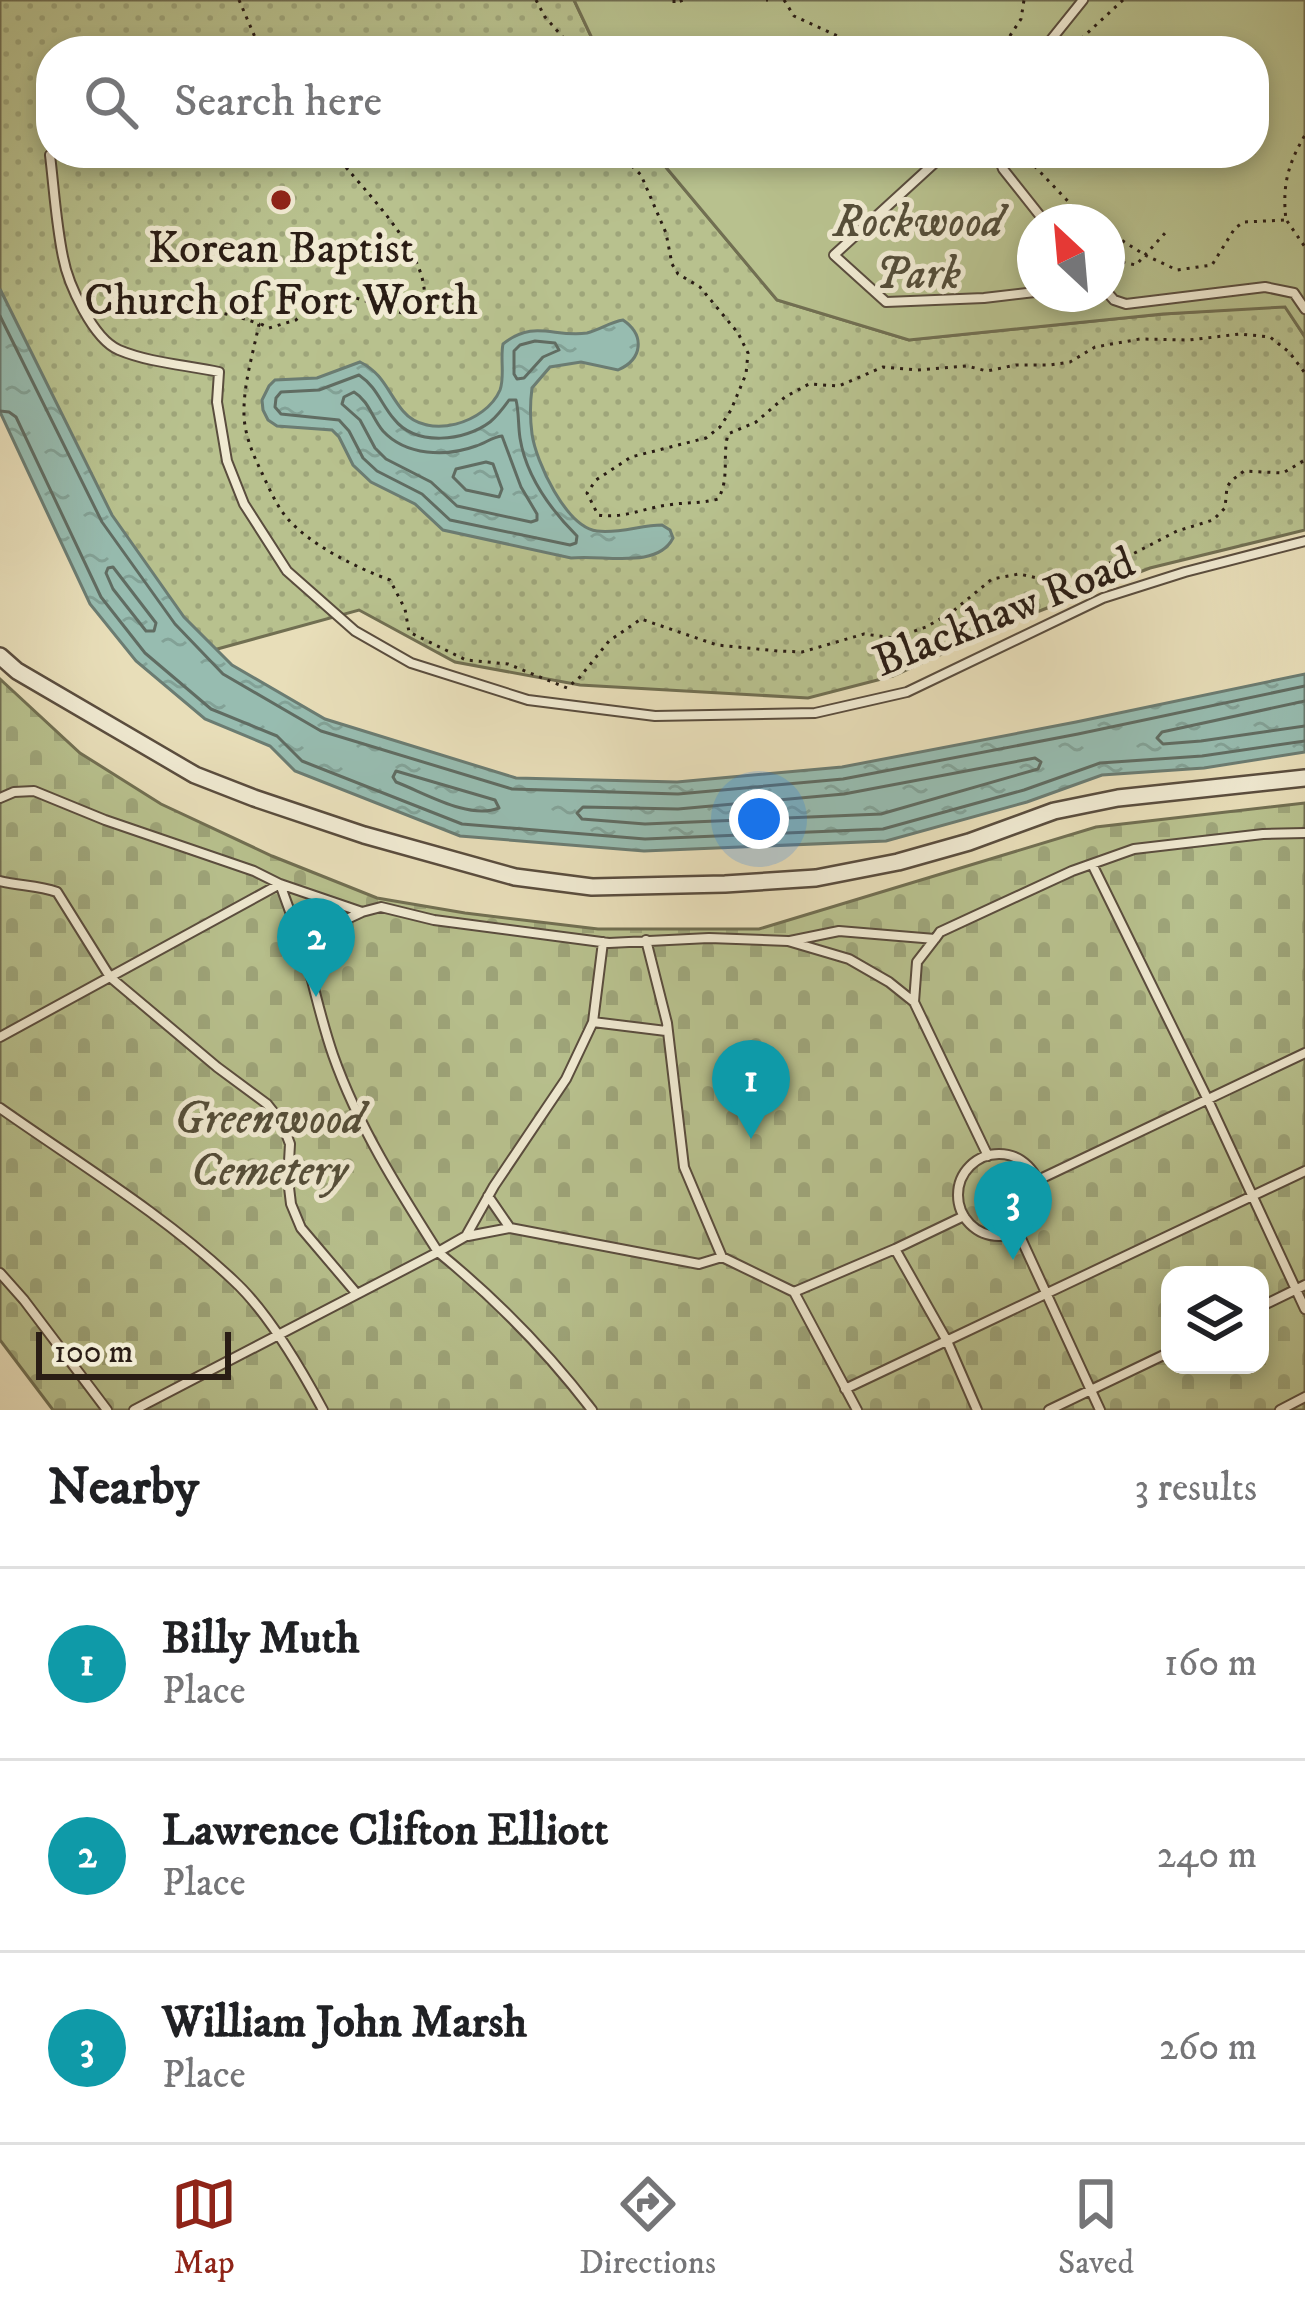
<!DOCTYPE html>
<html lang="en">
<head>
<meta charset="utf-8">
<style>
  :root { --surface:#fff; --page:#f2f2f2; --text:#202124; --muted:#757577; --line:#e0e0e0; --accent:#8f2418 }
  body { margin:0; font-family:"IM FELL DW Pica",serif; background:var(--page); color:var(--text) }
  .controls { position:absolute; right:36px; bottom:36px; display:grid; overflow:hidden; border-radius:24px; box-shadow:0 6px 18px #0003 }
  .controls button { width:108px; height:108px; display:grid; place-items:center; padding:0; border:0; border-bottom:3px solid var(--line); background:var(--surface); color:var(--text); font:60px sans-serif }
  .compass { position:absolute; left:1017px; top:204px; width:108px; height:108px; border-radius:50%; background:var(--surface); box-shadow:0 6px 18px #0003; rotate:334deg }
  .scale { position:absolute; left:36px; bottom:30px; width:195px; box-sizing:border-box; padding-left:12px; border:6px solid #2a1d15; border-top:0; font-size:33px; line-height:42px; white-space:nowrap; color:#2a1d15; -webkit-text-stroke:9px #f0ead2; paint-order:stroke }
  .you { position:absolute; left:759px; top:819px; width:42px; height:42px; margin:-30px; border:9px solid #fff; border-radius:50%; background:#1a73e8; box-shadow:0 0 0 18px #1a73e833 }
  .badge { display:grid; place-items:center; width:78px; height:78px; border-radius:50%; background:var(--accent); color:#fff; font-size:39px; font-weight:700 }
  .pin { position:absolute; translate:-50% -99px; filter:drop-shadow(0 3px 6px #0008) }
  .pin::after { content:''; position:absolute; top:63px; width:42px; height:36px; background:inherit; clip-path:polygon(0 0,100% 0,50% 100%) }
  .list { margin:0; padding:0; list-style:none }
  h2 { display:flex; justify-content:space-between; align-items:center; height:156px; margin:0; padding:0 48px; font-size:51px }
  h2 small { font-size:39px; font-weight:400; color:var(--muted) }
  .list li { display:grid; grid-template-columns:78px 1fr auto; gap:36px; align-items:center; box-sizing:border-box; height:192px; padding:0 48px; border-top:3px solid var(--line) }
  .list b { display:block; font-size:45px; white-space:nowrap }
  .list p { margin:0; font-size:39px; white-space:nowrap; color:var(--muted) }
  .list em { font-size:39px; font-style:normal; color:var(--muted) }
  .icon { flex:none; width:66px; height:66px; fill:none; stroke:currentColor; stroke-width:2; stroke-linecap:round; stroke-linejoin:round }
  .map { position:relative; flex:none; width:1305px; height:1410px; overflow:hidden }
  .search { position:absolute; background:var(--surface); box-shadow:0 6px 18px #0003; left:36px; right:36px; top:36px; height:132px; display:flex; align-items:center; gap:30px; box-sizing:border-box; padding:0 42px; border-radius:48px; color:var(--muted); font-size:45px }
  .sheet { height:732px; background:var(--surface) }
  nav { display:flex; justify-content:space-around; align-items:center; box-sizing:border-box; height:168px; border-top:3px solid var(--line); background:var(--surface); font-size:33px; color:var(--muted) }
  nav a { display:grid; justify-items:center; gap:6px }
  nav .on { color:var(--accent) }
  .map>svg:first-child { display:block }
</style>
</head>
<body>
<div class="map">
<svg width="1305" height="1410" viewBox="0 0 1305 1410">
  <defs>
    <pattern id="grass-dots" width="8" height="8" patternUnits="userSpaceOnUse" patternTransform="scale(3)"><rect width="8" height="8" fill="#b8c18e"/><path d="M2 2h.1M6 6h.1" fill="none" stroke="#9ea57a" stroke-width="1.8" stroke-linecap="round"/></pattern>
    <pattern id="cemetery-stones" width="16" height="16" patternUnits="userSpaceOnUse" patternTransform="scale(3)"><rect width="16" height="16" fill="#b8c18e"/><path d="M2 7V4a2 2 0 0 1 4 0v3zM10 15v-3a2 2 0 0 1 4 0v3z" fill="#9ea57a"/></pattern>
    <pattern id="water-ripples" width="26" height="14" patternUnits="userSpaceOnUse" patternTransform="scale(3)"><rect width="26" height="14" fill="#97bcb0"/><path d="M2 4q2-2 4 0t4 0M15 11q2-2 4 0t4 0" fill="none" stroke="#82a196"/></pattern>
  </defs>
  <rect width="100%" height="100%" fill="#e8deb9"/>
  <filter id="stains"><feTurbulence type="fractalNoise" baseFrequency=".00167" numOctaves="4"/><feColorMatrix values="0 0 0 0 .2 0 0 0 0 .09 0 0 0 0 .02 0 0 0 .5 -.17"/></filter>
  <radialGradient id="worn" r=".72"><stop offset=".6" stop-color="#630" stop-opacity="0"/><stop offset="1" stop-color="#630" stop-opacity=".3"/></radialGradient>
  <!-- grass -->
  <path fill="url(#grass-dots)" stroke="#716f52" stroke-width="3" d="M0 0H574L598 51H51V153H654L777 300 909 340 1163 314 1285 306 1305 337V530L1150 568 1024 617 893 676 808 698 580 685 455 662 359 610 210 651 137 578 0 300Z"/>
  <!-- cemetery -->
  <path fill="url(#cemetery-stones)" stroke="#716f52" stroke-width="3" fill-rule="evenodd" d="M0 679 80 753 161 804 272 856 377 898 465 913 598 929H759L1096 827 1305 803V1410H53L0 1340ZM1170 1275H1260V1365H1170Z"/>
  <!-- green -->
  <path fill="#b8c18e" stroke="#716f52" stroke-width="3" fill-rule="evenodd" d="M574 0H1305V337L1285 307 1163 314 909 340 777 300 654 153H1254V51H598ZM1035 222H1107V294H1035Z"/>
  <!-- water -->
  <path fill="url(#water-ripples)" stroke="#6b7c72" stroke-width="3" d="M0 289 112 515 184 617 232 665 325 719 516 778 677 782 842 767 1076 722 1305 674V752L1204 768 1102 775 1027 802 886 841 644 851 460 836 295 771 270 746 205 719 136 661 90 604 0 412Z
    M623 320C645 335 643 359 618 370L581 362 550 367 532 388C530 403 530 419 532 434 536 462 566 527 597 531 619 534 641 525 662 525L670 530 673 538C657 570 602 554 571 558L443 530 415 504 371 482 353 465 339 437 332 430 277 426 268 420 263 410 262 400 269 386 275 380 317 378 360 362C383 373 388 393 403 411 428 441 486 423 500 390 505 377 500 359 503 344 534 319 554 338 587 333 600 330 610 322 623 320Z"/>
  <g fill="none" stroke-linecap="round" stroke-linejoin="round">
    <!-- shore -->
    <path stroke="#606c62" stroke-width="3" d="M0 316 102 522 175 624 223 674 321 731 512 789 678 794 843 779 1078 734 1305 686
      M535 341 555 343 559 350 543 357 524 378 517 379 514 374V351L520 345Z
      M359 375C377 387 381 404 394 419 416 447 465 441 490 422 497 416 504 407 509 400H516C519 412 518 425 520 438 526 476 550 509 577 536L576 543 570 545 450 520 422 494 377 471 363 458 349 431 339 420 281 414 275 407 276 398 281 392 319 390Z
      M354 392C369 401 372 418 383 431 406 456 446 457 476 446 486 443 492 437 502 436L521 487 537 514V520L531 522 457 506 431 482 386 459 375 448 360 420 342 404 344 397Z
      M0 411 9 412 16 417 101 597 145 653 211 709 277 736 302 761 462 824 645 839 883 829 1024 790 1100 763 1202 756 1305 741
      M486 462 493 464 502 489 499 497 466 490 453 477 456 469Z
      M113 567 156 623 154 631H146L113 589 106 573 108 568Z
      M1305 701 1162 732 1157 738 1163 744 1201 741 1305 726
      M1035 758 1041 762 1038 769 881 814 645 824 582 819 577 813 583 807 678 809 844 794Z
      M396 771 495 800 499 808C469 820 425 793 396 782L393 777Z"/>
    <defs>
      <path id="lane" d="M1042 51 1083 0
        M975 153 940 158 834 255 886 302 984 298 1035 292
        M997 153 1003 169 1045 222
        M50 155C54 188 56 223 63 257 68 284 93 339 119 350 150 363 187 365 219 372L217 402 227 461 244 504 287 571 355 631 411 663 528 700 655 716 815 713 907 692 1103 598 1185 572 1305 541
        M1107 292 1114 300 1126 304 1265 287 1294 293 1305 309
        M0 798 14 792 34 791 105 820 254 871 280 884 306 956 334 925 362 912 381 907 434 920 609 943 709 938 788 941 849 959 889 982 914 1002 988 1156
        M1092 864 1207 1098 1305 1309
        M0 881C19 886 38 885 57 892L110 977 217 1067 267 1104 282 1123 290 1144 288 1179 291 1204 301 1228 357 1294
        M646 940 667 1023 684 1167 722 1257 794 1292 857 1410
        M790 941 839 931 935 939 940 932 1072 871 1134 849 1263 834 1305 833
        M306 956C314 989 322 1023 333 1055 358 1126 398 1189 438 1252L466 1236 494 1186 566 1079 593 1022 603 942
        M914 1002 917 962 934 940
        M593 1022 666 1031
        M0 1037 280 884 362 912
        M0 1108C78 1163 163 1214 233 1280 267 1311 301 1369 323 1410
        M958 1195a41 41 0 1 1 82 0a41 41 0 1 1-82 0Z
        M1038 1180 1305 1053
        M488 1196 510 1228
        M1018 1232 1100 1410
        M468 1236 510 1228 699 1264 722 1257
        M895 1249 947 1341 977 1410
        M0 1273 24 1300 107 1410
        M794 1292 895 1249 964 1216
        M1260 1307 1305 1285
        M845 1389 1305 1171
        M134 1410 438 1252C496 1299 546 1350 592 1410
        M1049 1410 1170 1352
        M1280 1410 1305 1397"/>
      <path id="street" d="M0 656 17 671 195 775 254 798 364 835 515 877 592 887 725 884 816 878 898 862 969 842 1054 811 1118 798 1305 778"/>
    </defs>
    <!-- lane casing -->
    <use href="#lane" stroke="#5a4d3e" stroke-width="12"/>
    <!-- street casing -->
    <use href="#street" stroke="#5a4d3e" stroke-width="20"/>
    <!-- path -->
    <path stroke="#2a1d15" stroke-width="3" stroke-dasharray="3 6" stroke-linecap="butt" d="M239 0 261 51
      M536 0 545 17 575 51
      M674 0V3L684 0
      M766 0H768
      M784 0 794 16 870 51
      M1000 51 1021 19 1024 0
      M1068 51 1123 0
      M619 153 641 175 666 233 672 264 678 274 700 287 738 333 748 353 746 374 731 410 720 427 706 438 631 457 596 480 587 493 598 515C623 519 644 508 668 505 685 502 699 504 718 499 730 479 722 456 728 434L756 422 785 397 809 384 839 386 883 367 917 370 967 366 987 371 1016 365H1050L1070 362 1095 347 1140 339 1189 340 1240 334 1270 337 1289 352 1305 373
      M1022 153 1082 216 1092 222
      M1287 221 1305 247
      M1107 231 1145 255 1177 270 1212 265 1235 228 1244 222 1286 220C1282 185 1288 164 1305 135
      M1107 271 1121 262 1136 265 1166 232
      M194 311 186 301H178L175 306 177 312 185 314C206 307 239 316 259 324 253 354 243 385 244 416 245 435 252 452 260 469 268 485 275 504 287 518 310 545 357 568 390 580L405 609 409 632 466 660 508 664 567 688 580 677 609 641 641 619 717 645 778 651 802 652 864 634 894 638 926 627 952 612 992 579 1019 574 1056 582 1127 557 1177 531 1213 520 1225 508 1227 487 1231 481 1244 471 1283 473 1305 460
      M261 324 269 328 296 320 323 295 344 294 411 316 422 309C439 261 362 189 334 153"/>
    <!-- lane -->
    <use href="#lane" stroke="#f0ead2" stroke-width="8"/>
    <!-- street -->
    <use href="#street" stroke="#f0ead2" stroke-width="15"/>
  </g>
  <!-- markers -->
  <circle fill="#8f2418" stroke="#f0ead2" stroke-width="4.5" cx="281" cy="200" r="12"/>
  <g text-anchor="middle" stroke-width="10" stroke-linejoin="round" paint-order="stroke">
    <!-- park labels -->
    <g font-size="45" font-style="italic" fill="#554e39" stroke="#f0ead2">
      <text x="918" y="236">Rockwood<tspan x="918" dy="52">Park</tspan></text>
      <text x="269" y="1133">Greenwood<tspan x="269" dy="52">Cemetery</tspan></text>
    </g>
    <!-- poi labels -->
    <g font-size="45" fill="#2a1d15" stroke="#f0ead2">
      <text x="281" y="262">Korean Baptist<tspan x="281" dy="52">Church of Fort Worth</tspan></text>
    </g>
    <!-- street labels -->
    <g font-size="45" fill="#2a1d15" stroke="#f0ead2">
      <text transform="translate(1003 610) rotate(-22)" y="16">Blackhaw Road</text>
    </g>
  </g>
  <rect width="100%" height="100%" filter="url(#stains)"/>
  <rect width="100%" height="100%" fill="url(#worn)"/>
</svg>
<div class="controls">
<button><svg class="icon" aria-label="layers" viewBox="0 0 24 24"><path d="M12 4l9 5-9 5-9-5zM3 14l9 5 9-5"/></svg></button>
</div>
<svg class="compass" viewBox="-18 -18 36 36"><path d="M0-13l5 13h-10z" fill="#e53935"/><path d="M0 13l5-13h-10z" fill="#757577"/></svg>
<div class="scale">100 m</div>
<div class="you"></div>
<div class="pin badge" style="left:751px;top:1139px;background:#0f9aa8">1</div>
<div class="pin badge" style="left:316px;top:997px;background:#0f9aa8">2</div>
<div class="pin badge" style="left:1013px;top:1260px;background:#0f9aa8">3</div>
<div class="search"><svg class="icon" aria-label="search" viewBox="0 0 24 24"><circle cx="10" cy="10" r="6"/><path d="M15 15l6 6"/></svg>Search here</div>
</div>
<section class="sheet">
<h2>Nearby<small>3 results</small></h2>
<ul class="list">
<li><span class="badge" style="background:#0f9aa8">1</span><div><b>Billy Muth</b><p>Place</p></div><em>160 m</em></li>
<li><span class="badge" style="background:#0f9aa8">2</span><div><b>Lawrence Clifton Elliott</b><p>Place</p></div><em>240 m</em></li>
<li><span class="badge" style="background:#0f9aa8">3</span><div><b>William John Marsh</b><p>Place</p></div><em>260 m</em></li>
</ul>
</section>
<nav>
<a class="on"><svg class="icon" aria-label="map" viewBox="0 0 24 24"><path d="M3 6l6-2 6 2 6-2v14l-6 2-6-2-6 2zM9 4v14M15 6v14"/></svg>Map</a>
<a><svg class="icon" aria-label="directions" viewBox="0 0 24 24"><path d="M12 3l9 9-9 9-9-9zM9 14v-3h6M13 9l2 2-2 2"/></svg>Directions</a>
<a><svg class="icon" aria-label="saved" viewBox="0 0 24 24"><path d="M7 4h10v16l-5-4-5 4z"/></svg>Saved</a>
</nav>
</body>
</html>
